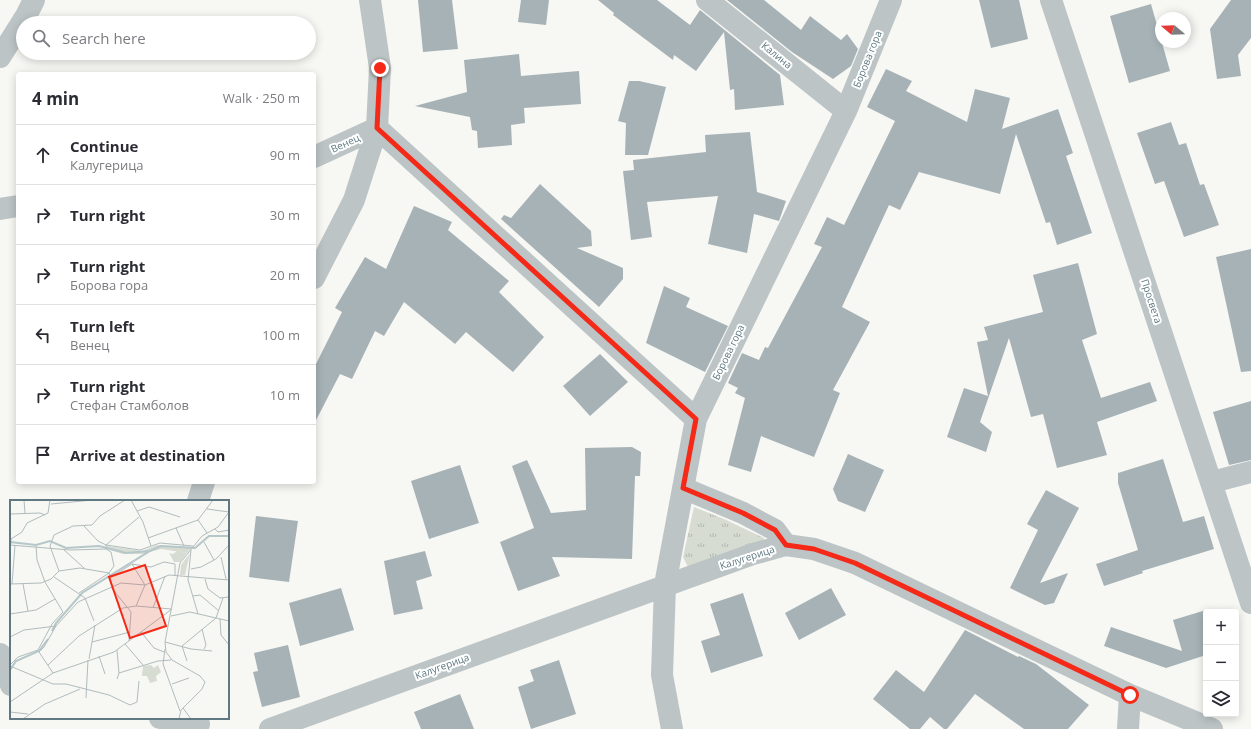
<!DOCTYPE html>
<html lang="en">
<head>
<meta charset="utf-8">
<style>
  :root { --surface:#fff; --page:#f7f7f7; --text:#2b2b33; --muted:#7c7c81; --line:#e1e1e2 }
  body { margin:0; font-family:"Open Sans",sans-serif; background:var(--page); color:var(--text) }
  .controls { position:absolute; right:12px; bottom:12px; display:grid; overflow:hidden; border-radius:4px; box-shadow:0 2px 10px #0003 }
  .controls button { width:36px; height:36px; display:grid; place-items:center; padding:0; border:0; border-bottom:1px solid var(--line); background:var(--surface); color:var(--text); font:20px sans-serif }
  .compass { position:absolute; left:1155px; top:12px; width:36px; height:36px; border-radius:50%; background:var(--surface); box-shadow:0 2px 10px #0003; rotate:289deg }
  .stop { position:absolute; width:12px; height:12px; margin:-9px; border:3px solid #f42917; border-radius:50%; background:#fff }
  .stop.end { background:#f42917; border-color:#fff; box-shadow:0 1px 4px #0008 }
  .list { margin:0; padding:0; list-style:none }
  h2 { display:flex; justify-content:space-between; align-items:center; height:52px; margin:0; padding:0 16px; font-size:17px }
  h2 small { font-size:13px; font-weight:400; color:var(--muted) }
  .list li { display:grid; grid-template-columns:26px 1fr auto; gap:12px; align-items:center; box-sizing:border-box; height:60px; padding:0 16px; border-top:1px solid var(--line) }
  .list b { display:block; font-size:15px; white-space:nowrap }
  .list p { margin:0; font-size:13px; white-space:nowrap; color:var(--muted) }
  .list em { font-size:13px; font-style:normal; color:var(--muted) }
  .icon { flex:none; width:22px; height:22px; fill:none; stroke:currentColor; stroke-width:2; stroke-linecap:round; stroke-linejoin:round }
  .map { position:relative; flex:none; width:1251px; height:729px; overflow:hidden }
  .search { position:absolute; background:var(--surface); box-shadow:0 2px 10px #0003; left:16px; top:16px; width:300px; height:44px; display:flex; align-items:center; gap:10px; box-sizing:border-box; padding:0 14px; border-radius:22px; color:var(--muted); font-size:15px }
  .panel { position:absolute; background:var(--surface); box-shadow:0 2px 10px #0003; left:16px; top:72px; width:300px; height:412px; border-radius:4px }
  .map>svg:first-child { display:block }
</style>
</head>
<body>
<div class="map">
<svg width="1251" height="729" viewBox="0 0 1251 729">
  <defs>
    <pattern id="grass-tufts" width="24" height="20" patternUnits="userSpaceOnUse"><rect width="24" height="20" fill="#d7dcd2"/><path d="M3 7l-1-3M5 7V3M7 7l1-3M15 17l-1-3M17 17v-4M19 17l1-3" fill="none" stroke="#b2b7b0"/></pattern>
  </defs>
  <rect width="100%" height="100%" fill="#f7f7f3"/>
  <!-- grass -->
  <path fill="url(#grass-tufts)" d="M694 507 724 519 764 538 765 543 688 567 683 557Z"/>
  <!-- building -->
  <path fill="#a6b2b6" d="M418 0H452L458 49 423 52Z
    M521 0H549L546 25 518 22Z
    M598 0H657L690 25 700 10 780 75 784 105 735 110 734 89 730 90 724 32 696 71 674 55 673 60 613 15 614 13Z
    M727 0H764L801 30 810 16 841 40 847 34 858 49 851 66 833 79 792 52Z
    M979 0H1019L1028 39 991 48Z
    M1231 0H1251V38L1238 55 1241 76 1217 79 1210 29Z
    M1151 4 1170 71 1129 83 1110 16Z
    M519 54 521 76 579 71 581 104 524 108 525 123 511 125 512 145 478 148 477 131 472 130 470 117 415 106 467 92 464 60Z
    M886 69 912 81 906 91 967 122 975 89 1010 98 1002 129 1058 109 1073 153 1066 156 1092 233 1057 245 1050 222 1046 223 1016 134 1000 194 919 172 900 210 889 205 842 307 870 322 833 390 840 393 814 457 761 436 751 472 728 465 745 398 735 393 738 388 728 383 742 353 759 360 765 347 768 348 822 247 814 244 827 217 844 225 895 121 867 107Z
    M629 81H639L666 87 648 155H625L626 123 618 121Z
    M1171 122 1179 145 1186 143 1200 185 1204 184 1219 225 1184 237 1164 181 1155 184 1137 133Z
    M750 132 757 192 786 201 779 221 754 214 747 253 708 244 718 196 647 202 652 237 631 240 623 171 634 170 633 160 706 152 705 135Z
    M540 184 591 231 592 246 577 248 623 268V279L599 307 501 219 504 215 511 218Z
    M414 206 452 222 448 230 509 281 499 292 544 337 513 372 466 332 455 344 404 302 384 336 375 331 352 379 340 374 314 424V368L342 312 335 308 365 257 386 269Z
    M1251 249V371L1241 372 1216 257Z
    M1078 263 1097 334 1082 340 1101 398 1150 382 1157 401 1097 422 1107 455 1057 468 1043 414 1031 417 1009 338 980 422 992 432 986 452 947 437 964 388 988 396 977 342 988 340 984 327 1043 312 1033 275Z
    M664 286 690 298 686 307 728 326 705 372 646 343Z
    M600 354 628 382 590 416 563 386Z
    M1251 401V460L1229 465 1213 412Z
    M632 447 641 452 640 476H635L632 559 552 557 560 576 518 591 500 542 534 528 512 466 527 460 551 513 586 510 585 448Z
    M848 454 884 470 865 512 838 501 833 489Z
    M1163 459 1183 522 1204 516 1214 549 1142 571 1143 573 1104 586 1096 564 1138 550 1118 483V473Z
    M460 465 479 523 429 539 411 481Z
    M1046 490 1079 508 1040 583 1068 573 1054 603 1045 605 1010 588 1038 530 1027 524Z
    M256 516 298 521 289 582 249 577Z
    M425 551 432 576 416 581 423 609 394 615 384 561Z
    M341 588 354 630 300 646 289 603Z
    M831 588 846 615 799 640 785 613Z
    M743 593 763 656 711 673 701 641 720 635 710 604Z
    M1206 610V655L1166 668 1104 646 1111 627 1182 651 1173 620Z
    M965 630 1018 657 1019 656 1036 664 1089 705 1068 729H1024L975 694 947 729H944L930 717 920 729H910L873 699 896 670 924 692Z
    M288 645 300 697 262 707 253 672 258 671 254 653Z
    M559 660 576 714 531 729 518 687 534 681 530 670Z
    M460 694 474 729H421L414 712Z"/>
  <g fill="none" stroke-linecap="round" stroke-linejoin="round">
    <!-- street -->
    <path stroke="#bcc4c6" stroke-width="22" d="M707 0 846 111
      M1051 0 1251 603
      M0 57 26 16 34 0
      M314 157 377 128 696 419
      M0 209 18 206
      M314 278 354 200 377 128 380 68 370 0
      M1212 482 1251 472
      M683 488 743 513 775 530 786 545
      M198 501 204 482
      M0 654 11 685
      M160 718 199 724
      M270 729 753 554 786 545 814 549 855 563 1130 695 1212 729
      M672 729 662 675 665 585 696 419 846 111 891 0
      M1128 729 1130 695"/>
  </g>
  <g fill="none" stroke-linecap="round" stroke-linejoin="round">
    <!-- route -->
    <path stroke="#f42917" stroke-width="5" d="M380 68 377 128 696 419 683 488 743 513 775 530 786 545 814 549 855 563 1130 695"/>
  </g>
  <g text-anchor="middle" stroke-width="4" stroke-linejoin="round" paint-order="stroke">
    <!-- street labels -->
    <g font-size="10" fill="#5f7881" stroke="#fff">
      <text transform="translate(777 55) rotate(39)" y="4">Калина</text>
      <text transform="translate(867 59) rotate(-68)" y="4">Борова гора</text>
      <text transform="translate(345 143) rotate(-25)" y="4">Венец</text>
      <text transform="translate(1152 301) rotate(72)" y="4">Просвета</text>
      <text transform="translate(728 352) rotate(-64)" y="4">Борова гора</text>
      <text transform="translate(747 557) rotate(-18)" y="4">Калугерица</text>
      <text transform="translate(442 666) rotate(-20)" y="4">Калугерица</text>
    </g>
  </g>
  <!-- overview -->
  <g transform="translate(10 500)">
    <rect width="219" height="219" fill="#f7f7f3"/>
    <path d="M167 51 177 53 170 62H164L159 53 163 54Z" fill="#d7dcd2"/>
    <path d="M147 45 182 47 177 53 151 49 132 54H113L97 49V46L132 51ZM141 165 144 168 148 165 151 172 146 176 147 181 140 183 137 176H132L133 166Z" fill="#d7dcd2"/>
    <path d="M180 53 175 75H170L171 65Z" fill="#d7dcd2"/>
    <path fill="none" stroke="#b5c7c9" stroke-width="2" d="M0 42 26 45 40 41 56 48 89 46 116 53 140 51M42 131 46 123 72 93 140 51 151 46 185 48 199 36H219M0 170 6 161 29 151 38 139"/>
    <path fill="none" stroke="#b1bcbe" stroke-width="1" d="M14 0 15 13M121 0 133 22 141 46M41 4 83 0M127 11 139 7 170 17M0 14 30 13 35 15M188 20 197 33M73 25 88 41 96 45 130 50 150 43 183 46M166 28 174 46M205 29 208 32 219 30M138 38 188 20 203 0M194 42 204 60M1 44V39L12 32 17 23 38 13 40 0M0 45 60 50 96 49M53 49 74 68M181 50 178 80 188 114M211 57 216 79M122 64 135 85 126 106M181 69 191 67 206 59 219 45M49 71 40 46 44 35 63 26 82 25 90 16 115 0M44 77 75 98 84 121M101 77 122 64 141 67 154 62 165 64V76M195 79 198 89 210 98 219 97M0 84 31 83 41 79 49 71 70 68 99 73M2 84 5 45M13 84 18 111M102 86 99 73 104 66 101 52 96 49V45L129 17M101 87 121 112 119 141M69 93 99 73M183 96 190 95 209 111M143 108 155 76M0 114 26 110 45 99M161 116 180 112 219 121M210 119 211 135 219 145M192 129 196 145 194 149M131 132 144 148 154 152M0 137 14 130 46 126 68 102 111 83 135 85 159 75 219 80M82 142 120 132M155 142 181 149 202 151M115 144 133 165M155 149 153 164 170 211M29 152 34 147 46 126M29 152 43 173M89 156 95 174M79 159 85 125M177 161 172 146 206 118 213 98M0 165 8 157 28 150 42 124 53 112 35 82 27 60 26 46M38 165 69 136 113 108 126 106 161 109M0 166 43 184H56L99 195 120 205 127 202 129 181M109 173 148 161 161 160M107 179 109 173 107 150M162 184 179 178M76 198 78 160M0 202 43 173 104 152 162 109M173 208 181 219M0 212 18 214M13 219 35 204 70 189M169 219 171 210 192 189 195 182 190 176 162 160 156 152 155 142 170 63 192 36 208 27 219 12 197 9"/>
    <path fill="#f42917" fill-opacity="0.15" stroke="#f42917" stroke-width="2" d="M135 65 156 126 120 138 99 77Z"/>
    <rect width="219" height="219" fill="none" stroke="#5f7881" stroke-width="2"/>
  </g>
</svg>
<div class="controls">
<button>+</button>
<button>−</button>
<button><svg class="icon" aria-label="layers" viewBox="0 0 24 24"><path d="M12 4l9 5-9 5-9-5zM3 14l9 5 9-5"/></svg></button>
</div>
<svg class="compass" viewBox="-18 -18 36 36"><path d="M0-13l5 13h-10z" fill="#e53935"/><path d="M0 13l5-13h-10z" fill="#7c7c81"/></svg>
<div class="stop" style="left:1130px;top:695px"></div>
<div class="stop end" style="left:380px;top:68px"></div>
<div class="search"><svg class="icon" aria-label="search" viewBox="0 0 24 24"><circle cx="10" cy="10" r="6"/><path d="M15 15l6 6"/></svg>Search here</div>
<section class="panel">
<h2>4 min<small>Walk · 250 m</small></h2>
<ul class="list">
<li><svg class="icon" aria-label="ahead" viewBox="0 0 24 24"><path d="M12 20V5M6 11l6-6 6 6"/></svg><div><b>Continue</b><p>Калугерица</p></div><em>90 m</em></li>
<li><svg class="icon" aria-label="right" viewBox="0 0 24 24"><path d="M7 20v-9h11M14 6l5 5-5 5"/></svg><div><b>Turn right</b></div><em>30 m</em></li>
<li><svg class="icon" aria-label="right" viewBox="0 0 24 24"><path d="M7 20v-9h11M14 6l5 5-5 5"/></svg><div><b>Turn right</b><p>Борова гора</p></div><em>20 m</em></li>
<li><svg class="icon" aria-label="left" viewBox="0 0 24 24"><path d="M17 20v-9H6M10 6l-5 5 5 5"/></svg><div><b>Turn left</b><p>Венец</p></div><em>100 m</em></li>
<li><svg class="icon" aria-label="right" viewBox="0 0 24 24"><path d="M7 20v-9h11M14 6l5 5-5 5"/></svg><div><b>Turn right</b><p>Стефан Стамболов</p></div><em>10 m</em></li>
<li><svg class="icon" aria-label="arrive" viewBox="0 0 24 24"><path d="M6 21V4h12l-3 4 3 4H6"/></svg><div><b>Arrive at destination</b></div></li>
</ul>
</section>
</div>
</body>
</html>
